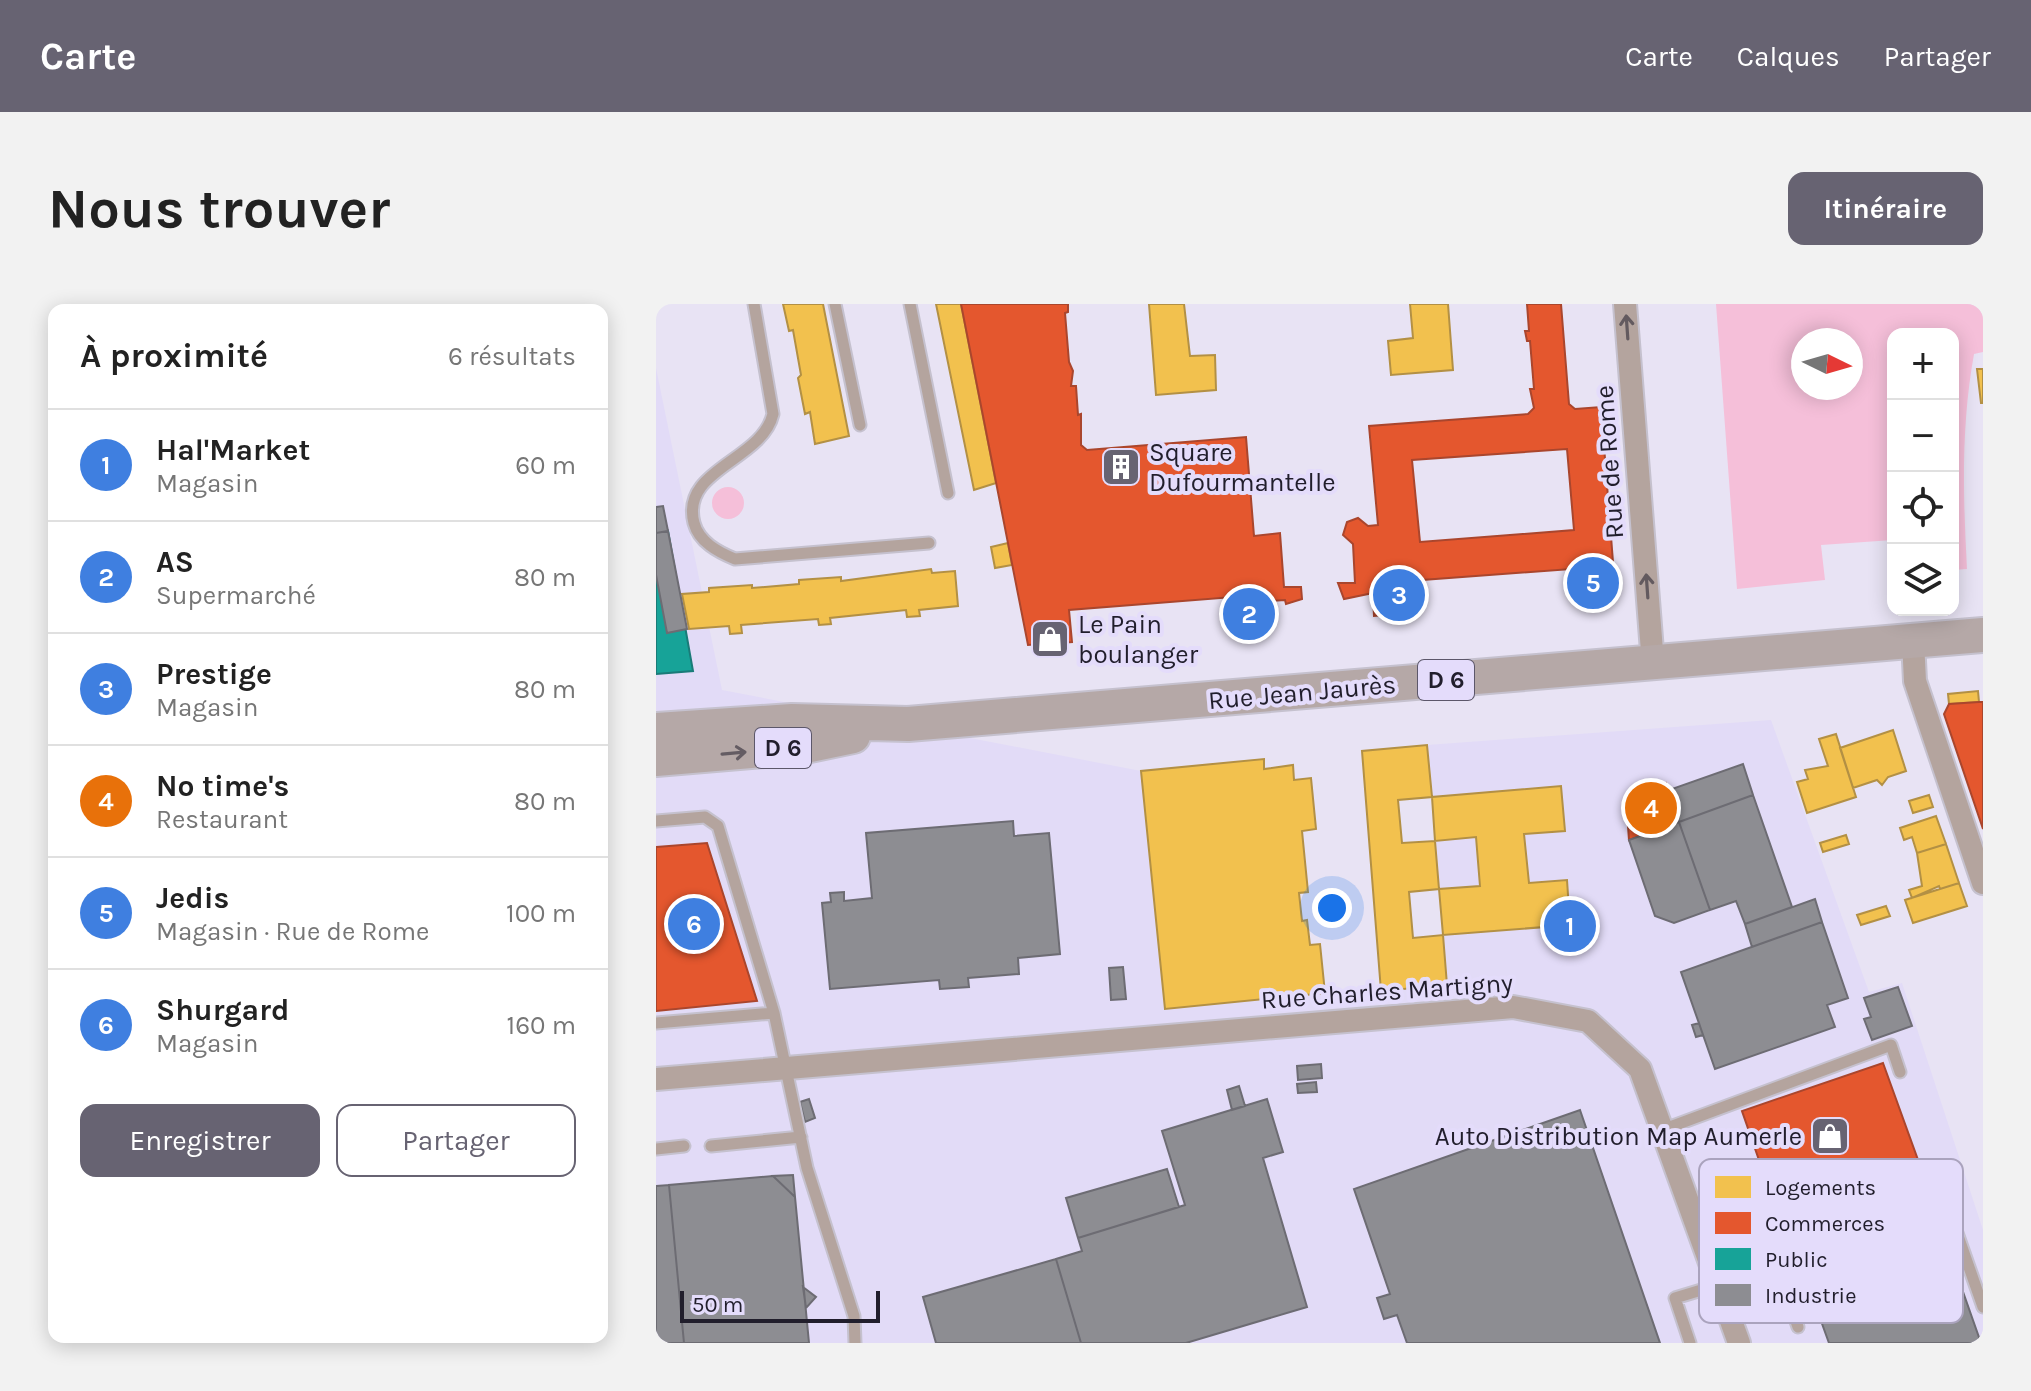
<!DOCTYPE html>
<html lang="fr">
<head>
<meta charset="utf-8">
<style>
  :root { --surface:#fff; --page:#f2f2f2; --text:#222; --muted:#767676; --line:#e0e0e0; --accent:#676372 }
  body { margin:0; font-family:Karla,sans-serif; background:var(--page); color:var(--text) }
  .controls { position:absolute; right:24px; top:24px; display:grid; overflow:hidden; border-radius:16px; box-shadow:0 4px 20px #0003 }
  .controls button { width:72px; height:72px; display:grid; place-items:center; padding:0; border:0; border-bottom:2px solid var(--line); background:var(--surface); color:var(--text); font:40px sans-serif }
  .compass { position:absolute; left:1135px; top:24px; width:72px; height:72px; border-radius:50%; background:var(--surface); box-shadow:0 4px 20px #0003; rotate:95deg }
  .scale { position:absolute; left:24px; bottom:20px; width:200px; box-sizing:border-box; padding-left:8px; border:4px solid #211e2c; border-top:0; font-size:22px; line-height:28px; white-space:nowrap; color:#211e2c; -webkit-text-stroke:6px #e4dcfb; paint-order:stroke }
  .you { position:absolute; left:676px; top:604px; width:28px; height:28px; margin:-20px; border:6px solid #fff; border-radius:50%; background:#1a73e8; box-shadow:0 0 0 12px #1a73e833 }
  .badge { display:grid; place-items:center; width:52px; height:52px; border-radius:50%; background:var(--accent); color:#fff; font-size:26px; font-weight:700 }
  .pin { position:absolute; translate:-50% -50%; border:4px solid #fff; box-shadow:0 2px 8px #0006 }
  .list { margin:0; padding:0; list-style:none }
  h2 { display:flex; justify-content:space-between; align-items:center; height:104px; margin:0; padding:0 32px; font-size:34px }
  h2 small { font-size:26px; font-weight:400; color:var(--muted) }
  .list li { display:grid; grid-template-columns:52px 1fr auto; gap:24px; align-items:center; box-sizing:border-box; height:112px; padding:0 32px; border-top:2px solid var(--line) }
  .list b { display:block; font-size:30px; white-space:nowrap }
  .list p { margin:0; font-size:26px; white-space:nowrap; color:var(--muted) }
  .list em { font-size:26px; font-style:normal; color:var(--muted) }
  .actions { display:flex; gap:16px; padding:24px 32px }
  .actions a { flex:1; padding:18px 0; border:2px solid var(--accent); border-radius:16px; text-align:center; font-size:28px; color:var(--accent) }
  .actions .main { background:var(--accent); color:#fff }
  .icon { flex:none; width:44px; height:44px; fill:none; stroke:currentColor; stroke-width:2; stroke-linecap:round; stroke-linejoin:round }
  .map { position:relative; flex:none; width:1327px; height:1039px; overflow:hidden; border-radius:16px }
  header { display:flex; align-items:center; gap:48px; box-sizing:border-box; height:112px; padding:0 40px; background:var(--accent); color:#fff }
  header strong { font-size:38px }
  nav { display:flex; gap:44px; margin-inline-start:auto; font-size:28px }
  .intro { display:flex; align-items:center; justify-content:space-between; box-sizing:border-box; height:192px; padding:0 48px }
  h1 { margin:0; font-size:56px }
  .button { padding:20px 36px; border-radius:16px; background:var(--accent); color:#fff; font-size:28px; font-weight:700 }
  main { display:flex; gap:48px; padding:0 48px }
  aside { flex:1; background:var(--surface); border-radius:16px; box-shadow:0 4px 20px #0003 }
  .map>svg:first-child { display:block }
</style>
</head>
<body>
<header>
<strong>Carte</strong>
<nav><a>Carte</a><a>Calques</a><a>Partager</a></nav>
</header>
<div class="intro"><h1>Nous trouver</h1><a class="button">Itinéraire</a></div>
<main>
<aside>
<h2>À proximité<small>6 résultats</small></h2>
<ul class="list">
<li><span class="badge" style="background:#3f7fe0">1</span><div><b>Hal'Market</b><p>Magasin</p></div><em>60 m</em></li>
<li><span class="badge" style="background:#3f7fe0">2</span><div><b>AS</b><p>Supermarché</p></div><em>80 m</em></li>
<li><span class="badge" style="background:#3f7fe0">3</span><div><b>Prestige</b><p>Magasin</p></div><em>80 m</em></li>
<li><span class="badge" style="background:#e8710a">4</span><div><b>No time's</b><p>Restaurant</p></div><em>80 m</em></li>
<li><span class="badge" style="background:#3f7fe0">5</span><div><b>Jedis</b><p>Magasin · Rue de Rome</p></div><em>100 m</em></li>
<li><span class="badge" style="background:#3f7fe0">6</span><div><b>Shurgard</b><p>Magasin</p></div><em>160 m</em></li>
</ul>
<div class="actions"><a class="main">Enregistrer</a><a>Partager</a></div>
</aside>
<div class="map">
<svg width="1327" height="1039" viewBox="0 0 1327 1039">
  <rect width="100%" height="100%" fill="#e8e3f4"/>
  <!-- built -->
  <path fill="#e2dbf7" d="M0 64 66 386 485 467 510 705 669 689 791 681 771 441 1115 416 1213 688 1246 679 1327 926V1039H0Z"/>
  <!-- green -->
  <path fill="#f5bfd9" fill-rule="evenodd" d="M1060 0H1327V48L1318 50C1305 122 1307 192 1311 265L1297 266V30H1237V236L1165 241 1169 276 1081 285ZM1147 36H1195V84H1147Z
    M56 199a16 16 0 1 1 32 0a16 16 0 1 1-32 0Z"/>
  <!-- homes -->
  <path fill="#f2c14e" stroke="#b39044" stroke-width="2" d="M127 0H167L193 132 159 140 154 108 149 110 142 74 145 71 137 26 133 27Z
    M280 0H305L340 179 318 186Z
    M493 0H528L534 52 559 51 560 86 500 91Z
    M754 0H792L797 66 735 71 732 37 757 34Z
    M1321 65H1327V99H1325Z
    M352 239 356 261 339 264 335 243Z
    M275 265 276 269 299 267 302 302 263 306 264 312 251 313 250 306 174 314 175 320 163 321 162 315 85 321 86 329 74 330 73 322 33 325 26 290 53 288V284L96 281V284L143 280V276L185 273V277Z
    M1322 387 1323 398 1293 400 1292 390Z
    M1237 426 1250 467 1232 473 1226 481 1221 476 1197 484 1184 444Z
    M1180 430 1200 493 1151 509 1141 478 1152 475 1149 466 1172 462 1163 435Z
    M771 441 776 493 742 496 746 539 779 537 783 585 753 588 757 634 787 631 791 681 725 687 706 447Z
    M608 455V465L637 461 638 476 655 474 660 525 646 527 652 588 643 589 646 617 651 616 654 641 664 640 669 689 509 705 485 467Z
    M905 482 909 527 868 530 873 579 911 576 914 621 787 631 783 585 824 582 820 533 779 537 776 493Z
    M1273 491 1277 503 1257 509 1253 497Z
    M1280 512 1290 540 1261 549 1256 533 1248 536 1244 524Z
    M1190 531 1193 540 1167 548 1164 539Z
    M1290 540 1303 579 1284 585 1283 582 1256 594 1253 586 1266 582 1261 549Z
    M1303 579 1311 602 1257 619 1249 596Z
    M1230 602 1234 612 1205 621 1201 611Z"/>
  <!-- shops -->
  <path fill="#e4572e" stroke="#aa462d" stroke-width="2" fill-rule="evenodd" d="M305 0H412V8L409 9 413 58 417 67 415 82H420L422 111 425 110V141L431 146 590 133 598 232 624 229 628 283H645L646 295 630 300 629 296 614 297 616 321 582 327 577 293 413 306 416 338 372 341Z
    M871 0H905L913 100 919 105 945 103 959 284 950 293 918 297 915 265 753 277 755 309 718 312 717 289 688 295 682 279H699L697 240 687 231 691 218 702 214 712 222 722 221 713 122 872 110 878 104 874 85H878L874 37H871L869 27H873ZM911 145 918 226 764 238 756 156Z
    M1323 398H1327V525L1288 410 1293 400Z
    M1010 479 1023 518 973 536 970 494Z
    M51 539 101 697 0 707V543Z
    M1227 759 1262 856 1120 905 1086 807Z"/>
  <!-- public -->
  <path fill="#17a398" stroke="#1a7b78" stroke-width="2" d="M12 227 37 367 0 370V229Z"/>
  <!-- industry -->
  <path fill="#8d8d92" stroke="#6d6c73" stroke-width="2" d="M7 202 12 227 0 229V203Z
    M12 227 31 325 11 329 0 271V229Z
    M1087 460 1097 491 1023 518 1013 486Z
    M1097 491 1136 603 1089 620 1080 597 1054 606 1023 518Z
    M357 517 358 532 393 529 404 650 362 654 363 670 312 674 313 683 284 685 283 676 174 685 166 599 175 598 174 589 188 588V597L216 594 210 529Z
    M1023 518 1054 606 1018 619 999 612 973 536Z
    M1159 595 1166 618 1096 643 1089 620Z
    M1166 618 1192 694 1171 701 1179 723 1059 765 1025 668Z
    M467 663 470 695 455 696 453 664Z
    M1242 683 1256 722 1216 736 1208 715 1215 713 1208 694Z
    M1043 719 1047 731 1040 733 1036 721Z
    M665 760 666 774 642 776 641 762Z
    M660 778 661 788 642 789 641 780Z
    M583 782 589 802 576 806 571 786Z
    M153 795 159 814 149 818 144 798Z
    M611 795 627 848 607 854 651 1003 530 1039H425L400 955 426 947 422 934 529 901 506 827Z
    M924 806 1004 1039H751L741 1011 728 1015 721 994 734 990 698 885Z
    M511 865 523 903 422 934 410 894Z
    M137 871 139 893 117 872Z
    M117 872 139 893 153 1039H28L13 881Z
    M13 881 28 1039H0V882Z
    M1274 894 1325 1039H1173L1138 942Z
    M400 955 425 1039H280L267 993Z
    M147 983 160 993 150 1004Z"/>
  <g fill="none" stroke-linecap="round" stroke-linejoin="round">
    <defs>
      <path id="service" d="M98 0 117 110C106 157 24 165 38 219 43 238 62 248 79 255L273 239
        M179 0 204 121
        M254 0 292 189
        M0 517 49 513 62 522 118 709 151 864 198 1012 199 1039
        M0 719 118 709
        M1006 826 1235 741 1244 768
        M55 842 145 833
        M0 845 28 842
        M1294 909 1327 1003
        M1034 1039 1019 994 1121 963 1142 1023"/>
      <path id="minor" d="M969 0 997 360
        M1257 337 1259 377 1327 579
        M0 775 857 703 932 717 984 765 1083 1039"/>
      <path id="primary" d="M0 426 136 417 252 420 1327 331
        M0 455 144 443 197 432"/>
    </defs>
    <!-- service casing -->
    <use href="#service" stroke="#c5c1ce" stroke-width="15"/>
    <!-- minor casing -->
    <use href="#minor" stroke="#c5c1ce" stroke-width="26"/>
    <!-- primary casing -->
    <use href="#primary" stroke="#c5c1ce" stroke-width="38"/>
    <!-- service -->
    <use href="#service" stroke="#b4a49e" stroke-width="11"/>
    <!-- minor -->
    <use href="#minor" stroke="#b4a49e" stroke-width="22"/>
    <!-- primary -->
    <use href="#primary" stroke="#b5a8a7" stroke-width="34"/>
  </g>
  <!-- one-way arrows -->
  <defs><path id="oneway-shaft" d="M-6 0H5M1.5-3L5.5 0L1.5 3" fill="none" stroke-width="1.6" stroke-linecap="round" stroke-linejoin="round" transform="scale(2)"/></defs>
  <g stroke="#635a5f">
    <use href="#oneway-shaft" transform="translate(971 23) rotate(-94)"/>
    <use href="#oneway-shaft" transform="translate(991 282) rotate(-94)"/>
  </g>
  <use stroke="#645c63" href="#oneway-shaft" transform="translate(78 449) rotate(-5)"/>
  <!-- icons -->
  <defs>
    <symbol id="building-square" viewBox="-11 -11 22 22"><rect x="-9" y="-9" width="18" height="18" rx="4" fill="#676372" stroke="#e4dcfb"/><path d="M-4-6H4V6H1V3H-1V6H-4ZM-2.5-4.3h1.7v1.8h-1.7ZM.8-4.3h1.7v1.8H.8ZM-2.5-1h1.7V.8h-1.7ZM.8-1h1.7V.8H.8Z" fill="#fff"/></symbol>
    <symbol id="shop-square" viewBox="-11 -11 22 22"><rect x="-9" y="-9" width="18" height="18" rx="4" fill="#676372" stroke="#e4dcfb"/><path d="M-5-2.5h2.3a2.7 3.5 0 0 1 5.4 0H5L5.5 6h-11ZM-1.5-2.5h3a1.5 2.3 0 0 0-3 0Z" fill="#fff"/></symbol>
  </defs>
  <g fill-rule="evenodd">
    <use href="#building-square" x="443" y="141" width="44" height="44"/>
    <use href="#shop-square" x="372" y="313" width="44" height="44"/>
    <use href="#shop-square" x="1152" y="810" width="44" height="44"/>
  </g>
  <g text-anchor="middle" stroke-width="8" stroke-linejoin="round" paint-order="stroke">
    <!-- shield labels -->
    <g fill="#e4dcfb" stroke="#5c576a" stroke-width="2">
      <rect x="762" y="356" width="56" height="40" rx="6"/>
      <rect x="99" y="424" width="56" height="40" rx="6"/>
    </g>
    <g font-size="24" font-weight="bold" fill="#211e2c">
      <text x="790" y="384">D 6</text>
      <text x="127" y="452">D 6</text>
    </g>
    <!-- poi labels -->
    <g font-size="26" fill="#211e2c" stroke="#e4dcfb" text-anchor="start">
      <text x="493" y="157">Square<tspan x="493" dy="30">Dufourmantelle</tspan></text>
      <text x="422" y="329">Le Pain<tspan x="422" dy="30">boulanger</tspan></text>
      <text x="1146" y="841" text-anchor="end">Auto Distribution Map Aumerle</text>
    </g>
    <!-- street labels -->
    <g font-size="26" fill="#211e2c" stroke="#e4dcfb">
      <text transform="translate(953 158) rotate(-94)" y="9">Rue de Rome</text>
      <text transform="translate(646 388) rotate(-5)" y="9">Rue Jean Jaurès</text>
      <text transform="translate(731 687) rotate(-4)" y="9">Rue Charles Martigny</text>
    </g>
  </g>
  <!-- legend -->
  <rect x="1043" y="855" width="264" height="164" rx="12" fill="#e4dcfb" stroke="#aaa3bd" stroke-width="2"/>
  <rect x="1059" y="872" width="36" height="22" fill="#f2c14e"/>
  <rect x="1059" y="908" width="36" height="22" fill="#e4572e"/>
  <rect x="1059" y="944" width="36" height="22" fill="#17a398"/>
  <rect x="1059" y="980" width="36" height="22" fill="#8d8d92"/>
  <g font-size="22" fill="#211e2c">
    <text x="1109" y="891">Logements</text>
    <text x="1109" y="927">Commerces</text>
    <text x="1109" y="963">Public</text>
    <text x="1109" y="999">Industrie</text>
  </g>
</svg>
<div class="controls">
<button>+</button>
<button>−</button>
<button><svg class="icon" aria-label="locate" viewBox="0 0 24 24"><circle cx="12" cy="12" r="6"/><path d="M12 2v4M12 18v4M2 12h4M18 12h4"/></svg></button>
<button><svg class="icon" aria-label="layers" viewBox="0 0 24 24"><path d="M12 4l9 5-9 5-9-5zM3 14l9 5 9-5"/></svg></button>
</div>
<svg class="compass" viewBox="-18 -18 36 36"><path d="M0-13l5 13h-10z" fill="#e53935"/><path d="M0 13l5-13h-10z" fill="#767676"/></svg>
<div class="scale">50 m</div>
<div class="you"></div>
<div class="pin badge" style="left:914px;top:622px;background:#3f7fe0">1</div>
<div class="pin badge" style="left:593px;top:310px;background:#3f7fe0">2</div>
<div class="pin badge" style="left:743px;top:291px;background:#3f7fe0">3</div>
<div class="pin badge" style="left:995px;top:504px;background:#e8710a">4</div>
<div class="pin badge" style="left:937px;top:279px;background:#3f7fe0">5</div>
<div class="pin badge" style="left:38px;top:620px;background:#3f7fe0">6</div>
</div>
</main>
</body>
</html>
